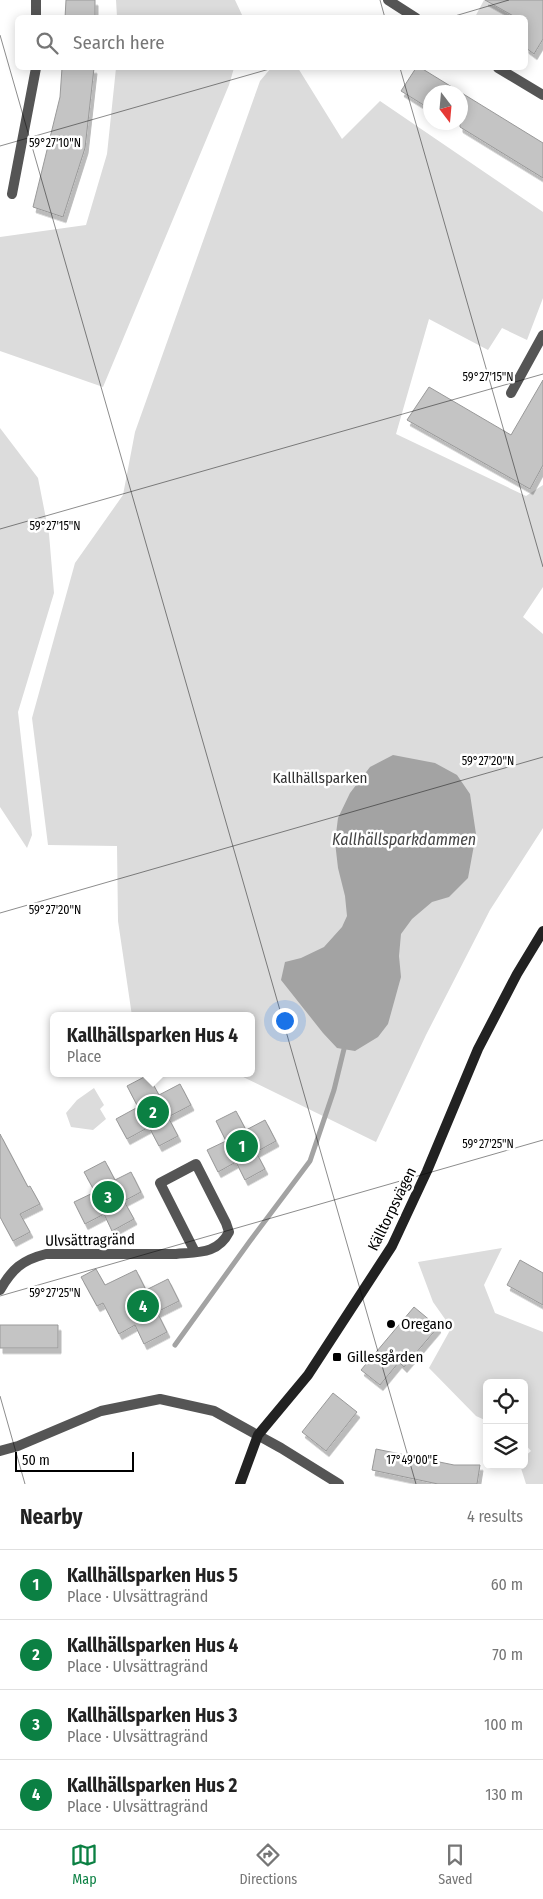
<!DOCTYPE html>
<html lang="en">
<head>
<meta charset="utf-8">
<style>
  :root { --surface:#fff; --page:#f2f2f2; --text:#222; --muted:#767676; --line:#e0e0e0; --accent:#0b8043 }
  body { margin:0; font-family:"Fira Sans Condensed",sans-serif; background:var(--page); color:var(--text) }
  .controls { position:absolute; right:15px; bottom:15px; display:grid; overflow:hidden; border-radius:8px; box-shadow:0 2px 12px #0003 }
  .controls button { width:45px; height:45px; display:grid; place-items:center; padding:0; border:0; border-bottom:1px solid var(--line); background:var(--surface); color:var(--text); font:25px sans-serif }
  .compass { position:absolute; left:423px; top:85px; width:45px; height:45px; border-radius:50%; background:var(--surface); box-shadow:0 2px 12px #0003; rotate:164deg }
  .scale { position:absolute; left:15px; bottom:12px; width:119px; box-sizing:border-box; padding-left:5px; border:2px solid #000; border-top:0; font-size:14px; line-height:18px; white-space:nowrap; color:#000; -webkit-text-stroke:4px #fff; paint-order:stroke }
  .you { position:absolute; left:284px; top:1020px; width:18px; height:18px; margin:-12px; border:4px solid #fff; border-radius:50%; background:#1a73e8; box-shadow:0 0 0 8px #1a73e833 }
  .badge { display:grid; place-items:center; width:32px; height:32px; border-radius:50%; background:var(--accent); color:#fff; font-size:16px; font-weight:700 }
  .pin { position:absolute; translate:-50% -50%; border:2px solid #fff; box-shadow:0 1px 5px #0006 }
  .popup { position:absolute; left:50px; top:1012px; width:205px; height:65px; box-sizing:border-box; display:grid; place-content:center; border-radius:8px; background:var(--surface); filter:drop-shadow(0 1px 4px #0005); font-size:16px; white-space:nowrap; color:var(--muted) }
  .popup b { font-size:19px; color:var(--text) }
  .popup::after { content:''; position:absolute; left:50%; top:100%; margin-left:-10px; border:10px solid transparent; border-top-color:var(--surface) }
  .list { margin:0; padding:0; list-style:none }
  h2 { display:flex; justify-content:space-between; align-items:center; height:65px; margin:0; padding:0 20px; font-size:21px }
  h2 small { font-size:16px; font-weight:400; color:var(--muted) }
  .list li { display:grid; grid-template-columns:32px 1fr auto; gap:15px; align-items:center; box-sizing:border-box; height:70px; padding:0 20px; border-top:1px solid var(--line) }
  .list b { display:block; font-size:19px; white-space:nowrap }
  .list p { margin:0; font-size:16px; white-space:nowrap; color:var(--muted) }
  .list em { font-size:16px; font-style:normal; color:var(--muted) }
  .icon { flex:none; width:28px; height:28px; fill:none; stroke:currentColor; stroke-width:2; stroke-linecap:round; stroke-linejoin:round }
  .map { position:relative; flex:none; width:543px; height:1484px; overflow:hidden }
  .search { position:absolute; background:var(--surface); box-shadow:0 2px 12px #0003; left:15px; right:15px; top:15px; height:55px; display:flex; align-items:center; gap:12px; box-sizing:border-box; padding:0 18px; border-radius:8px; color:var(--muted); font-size:19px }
  .sheet { height:345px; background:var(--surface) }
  nav { display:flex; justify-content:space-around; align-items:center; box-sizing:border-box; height:70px; border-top:1px solid var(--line); background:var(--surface); font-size:14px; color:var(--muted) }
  nav a { display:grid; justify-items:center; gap:2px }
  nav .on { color:var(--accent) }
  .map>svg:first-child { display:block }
</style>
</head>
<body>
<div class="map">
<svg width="543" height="1484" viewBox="0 0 543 1484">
  <defs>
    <filter id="shadow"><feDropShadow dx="3" dy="5.5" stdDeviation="0" flood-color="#0004"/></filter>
  </defs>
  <rect width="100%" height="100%" fill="#fff"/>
  <!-- green -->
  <path fill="#dcdcdc" d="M116 0H235L243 17H117Z
    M484 0H521L512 17 477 18 475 17Z
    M116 68H234L229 85 103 387 0 351V237L86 225 107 154Z
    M271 68H298L342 139 380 101 543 212V298L527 340 502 328 488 350 429 319 396 434 526 496 543 485V587L523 617 543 634V828L490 910 426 1035 376 1142 235 1073H252V1016H132L118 921 117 846 48 845 32 718 75 563 123 495 135 432 260 81Z
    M0 428 38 478 49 534 54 593 18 712 32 835 27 848 0 807Z
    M94 1088 104 1105 100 1109 106 1119 93 1130 71 1127 66 1113 77 1100Z
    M502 1248 484 1285 495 1313 543 1332V1484H526L520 1465H524V1457L531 1451 524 1443V1383H487V1421L476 1416 429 1368 449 1332 445 1319 433 1302 418 1262Z"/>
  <!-- water -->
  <path fill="#a3a3a3" d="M393 755 435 763 457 775 470 794 476 834 468 878 449 897 432 902 412 919 401 934 399 956 401 977 388 1024 378 1037 355 1051 337 1048 323 1033 281 980 285 962 301 958 324 947 342 927 347 916 345 896 338 868 335 842 338 818 350 793 370 767Z"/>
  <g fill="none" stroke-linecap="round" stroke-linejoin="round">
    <!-- stream -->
    <path stroke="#a3a3a3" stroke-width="5" d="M175 1345 250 1241 310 1161 334 1090 344 1049"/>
  </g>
  <!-- building -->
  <path fill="#c4c4c4" stroke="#999" filter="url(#shadow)" d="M66 0H95V18H65Z
    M485 0H543V39L534 54 526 48V18H517Z
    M62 68H94L85 148 63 217 33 207 60 97Z
    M416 68H421L543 143V178L460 127V92H430V109L401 91Z
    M543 380V465L530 489 407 420 429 387 511 435Z
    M148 1075 159 1095 180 1084 191 1105 168 1117 178 1136 159 1146 149 1127 127 1139 116 1119 138 1107 127 1086Z
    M236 1111 246 1130 265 1120 276 1141 256 1152 265 1169 245 1180 236 1162 218 1172 207 1150 226 1141 216 1121Z
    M0 1134 28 1187 30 1186 40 1204 20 1214 30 1232 13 1241 0 1217Z
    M105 1161 115 1180 131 1172 141 1192 124 1201 134 1219 112 1231 104 1214 85 1224 74 1202 95 1192 84 1172Z
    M520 1260 543 1273V1305L507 1285Z
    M96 1269 105 1285 136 1270 146 1290 168 1279 179 1301 157 1312 167 1332 144 1344 135 1325 119 1334 103 1303 97 1306 81 1277Z
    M414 1307 438 1327 404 1367 399 1362 380 1385 361 1370Z
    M0 1325H58V1348H0Z
    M333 1393 357 1412 326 1451 302 1432Z
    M376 1449 454 1465H480L477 1484H438L372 1470Z"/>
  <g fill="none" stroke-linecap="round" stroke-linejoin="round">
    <!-- street -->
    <path stroke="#555" stroke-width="10" d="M36 0V18
      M388 0 416 18
      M498 68 543 95
      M12 194 36 68
      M511 393 543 335
      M0 1290C12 1269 22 1260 46 1254H176C198 1252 218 1254 229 1232L226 1223 196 1164 160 1183 195 1252
      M0 1451 18 1446 101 1411 160 1399 214 1411 281 1448 339 1484"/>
    <!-- secondary -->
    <path stroke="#222" stroke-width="10" d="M240 1484 258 1435 308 1375 392 1246 427 1171 478 1049 517 974 543 931"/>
  </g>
  <!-- ticks -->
  <path fill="none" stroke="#000" stroke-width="1" stroke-opacity="0.45" d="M380 0 385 18M448 18 509 0M0 35 416 1484M400 68 543 567M0 146 273 68M0 529 543 374M0 913 543 757M0 1296 543 1140M0 1396 25 1484"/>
  <!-- markers -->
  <g fill="#000" stroke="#fff" stroke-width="2">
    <circle cx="391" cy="1324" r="5"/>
    <rect x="332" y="1352" width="10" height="10" rx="2.5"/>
  </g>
  <g text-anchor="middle" stroke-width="5" stroke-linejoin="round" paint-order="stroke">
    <!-- park labels -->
    <g font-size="15" fill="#333" stroke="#fff">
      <text x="320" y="783">Kallhällsparken</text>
    </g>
    <!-- street labels -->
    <g font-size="15" fill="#000" stroke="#fff">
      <text transform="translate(392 1209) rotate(-64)" y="5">Källtorpsvägen</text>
      <text transform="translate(90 1240) rotate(-1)" y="5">Ulvsättragränd</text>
    </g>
    <!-- poi labels -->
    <g font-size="15" fill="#000" stroke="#fff" text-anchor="start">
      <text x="401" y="1329">Oregano</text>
      <text x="347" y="1362">Gillesgården</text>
    </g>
    <!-- water labels -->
    <g font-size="16" font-style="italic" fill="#444" stroke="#fff">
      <text x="404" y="845">Kallhällsparkdammen</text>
    </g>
  </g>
  <g font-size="12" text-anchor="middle" fill="#000" stroke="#fff" stroke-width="5" stroke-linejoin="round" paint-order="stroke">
    <text x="55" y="147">59°27'10"N</text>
    <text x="488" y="381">59°27'15"N</text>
    <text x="55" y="530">59°27'15"N</text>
    <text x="488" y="765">59°27'20"N</text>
    <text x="55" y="914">59°27'20"N</text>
    <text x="488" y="1148">59°27'25"N</text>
    <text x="55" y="1297">59°27'25"N</text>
    <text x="412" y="1464">17°49'00"E</text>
  </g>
</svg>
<div class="controls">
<button><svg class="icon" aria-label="locate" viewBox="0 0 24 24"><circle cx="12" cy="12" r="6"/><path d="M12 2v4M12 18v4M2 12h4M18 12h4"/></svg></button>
<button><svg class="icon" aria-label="layers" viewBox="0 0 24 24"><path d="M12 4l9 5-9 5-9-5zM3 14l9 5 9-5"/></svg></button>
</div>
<svg class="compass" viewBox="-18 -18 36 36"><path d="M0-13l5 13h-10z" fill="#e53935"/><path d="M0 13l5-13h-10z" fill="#767676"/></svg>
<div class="scale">50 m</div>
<div class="you"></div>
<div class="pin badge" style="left:242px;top:1146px">1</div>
<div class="pin badge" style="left:153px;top:1112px">2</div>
<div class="popup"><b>Kallhällsparken Hus 4</b>Place</div>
<div class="pin badge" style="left:108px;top:1197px">3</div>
<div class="pin badge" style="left:143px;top:1306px">4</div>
<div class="search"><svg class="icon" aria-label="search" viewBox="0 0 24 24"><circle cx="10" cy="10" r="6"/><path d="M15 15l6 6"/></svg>Search here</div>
</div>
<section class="sheet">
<h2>Nearby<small>4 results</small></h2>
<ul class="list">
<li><span class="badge">1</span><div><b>Kallhällsparken Hus 5</b><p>Place · Ulvsättragränd</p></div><em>60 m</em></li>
<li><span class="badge">2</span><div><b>Kallhällsparken Hus 4</b><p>Place · Ulvsättragränd</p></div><em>70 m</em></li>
<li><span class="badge">3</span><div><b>Kallhällsparken Hus 3</b><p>Place · Ulvsättragränd</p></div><em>100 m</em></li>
<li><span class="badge">4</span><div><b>Kallhällsparken Hus 2</b><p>Place · Ulvsättragränd</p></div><em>130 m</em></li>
</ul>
</section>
<nav>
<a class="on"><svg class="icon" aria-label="map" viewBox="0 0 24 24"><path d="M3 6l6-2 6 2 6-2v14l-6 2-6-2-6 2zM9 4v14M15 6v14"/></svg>Map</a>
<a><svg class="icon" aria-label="directions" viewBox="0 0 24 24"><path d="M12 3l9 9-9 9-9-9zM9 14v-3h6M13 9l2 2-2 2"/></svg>Directions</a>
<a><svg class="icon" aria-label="saved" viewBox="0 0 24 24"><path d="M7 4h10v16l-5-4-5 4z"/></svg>Saved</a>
</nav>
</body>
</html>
